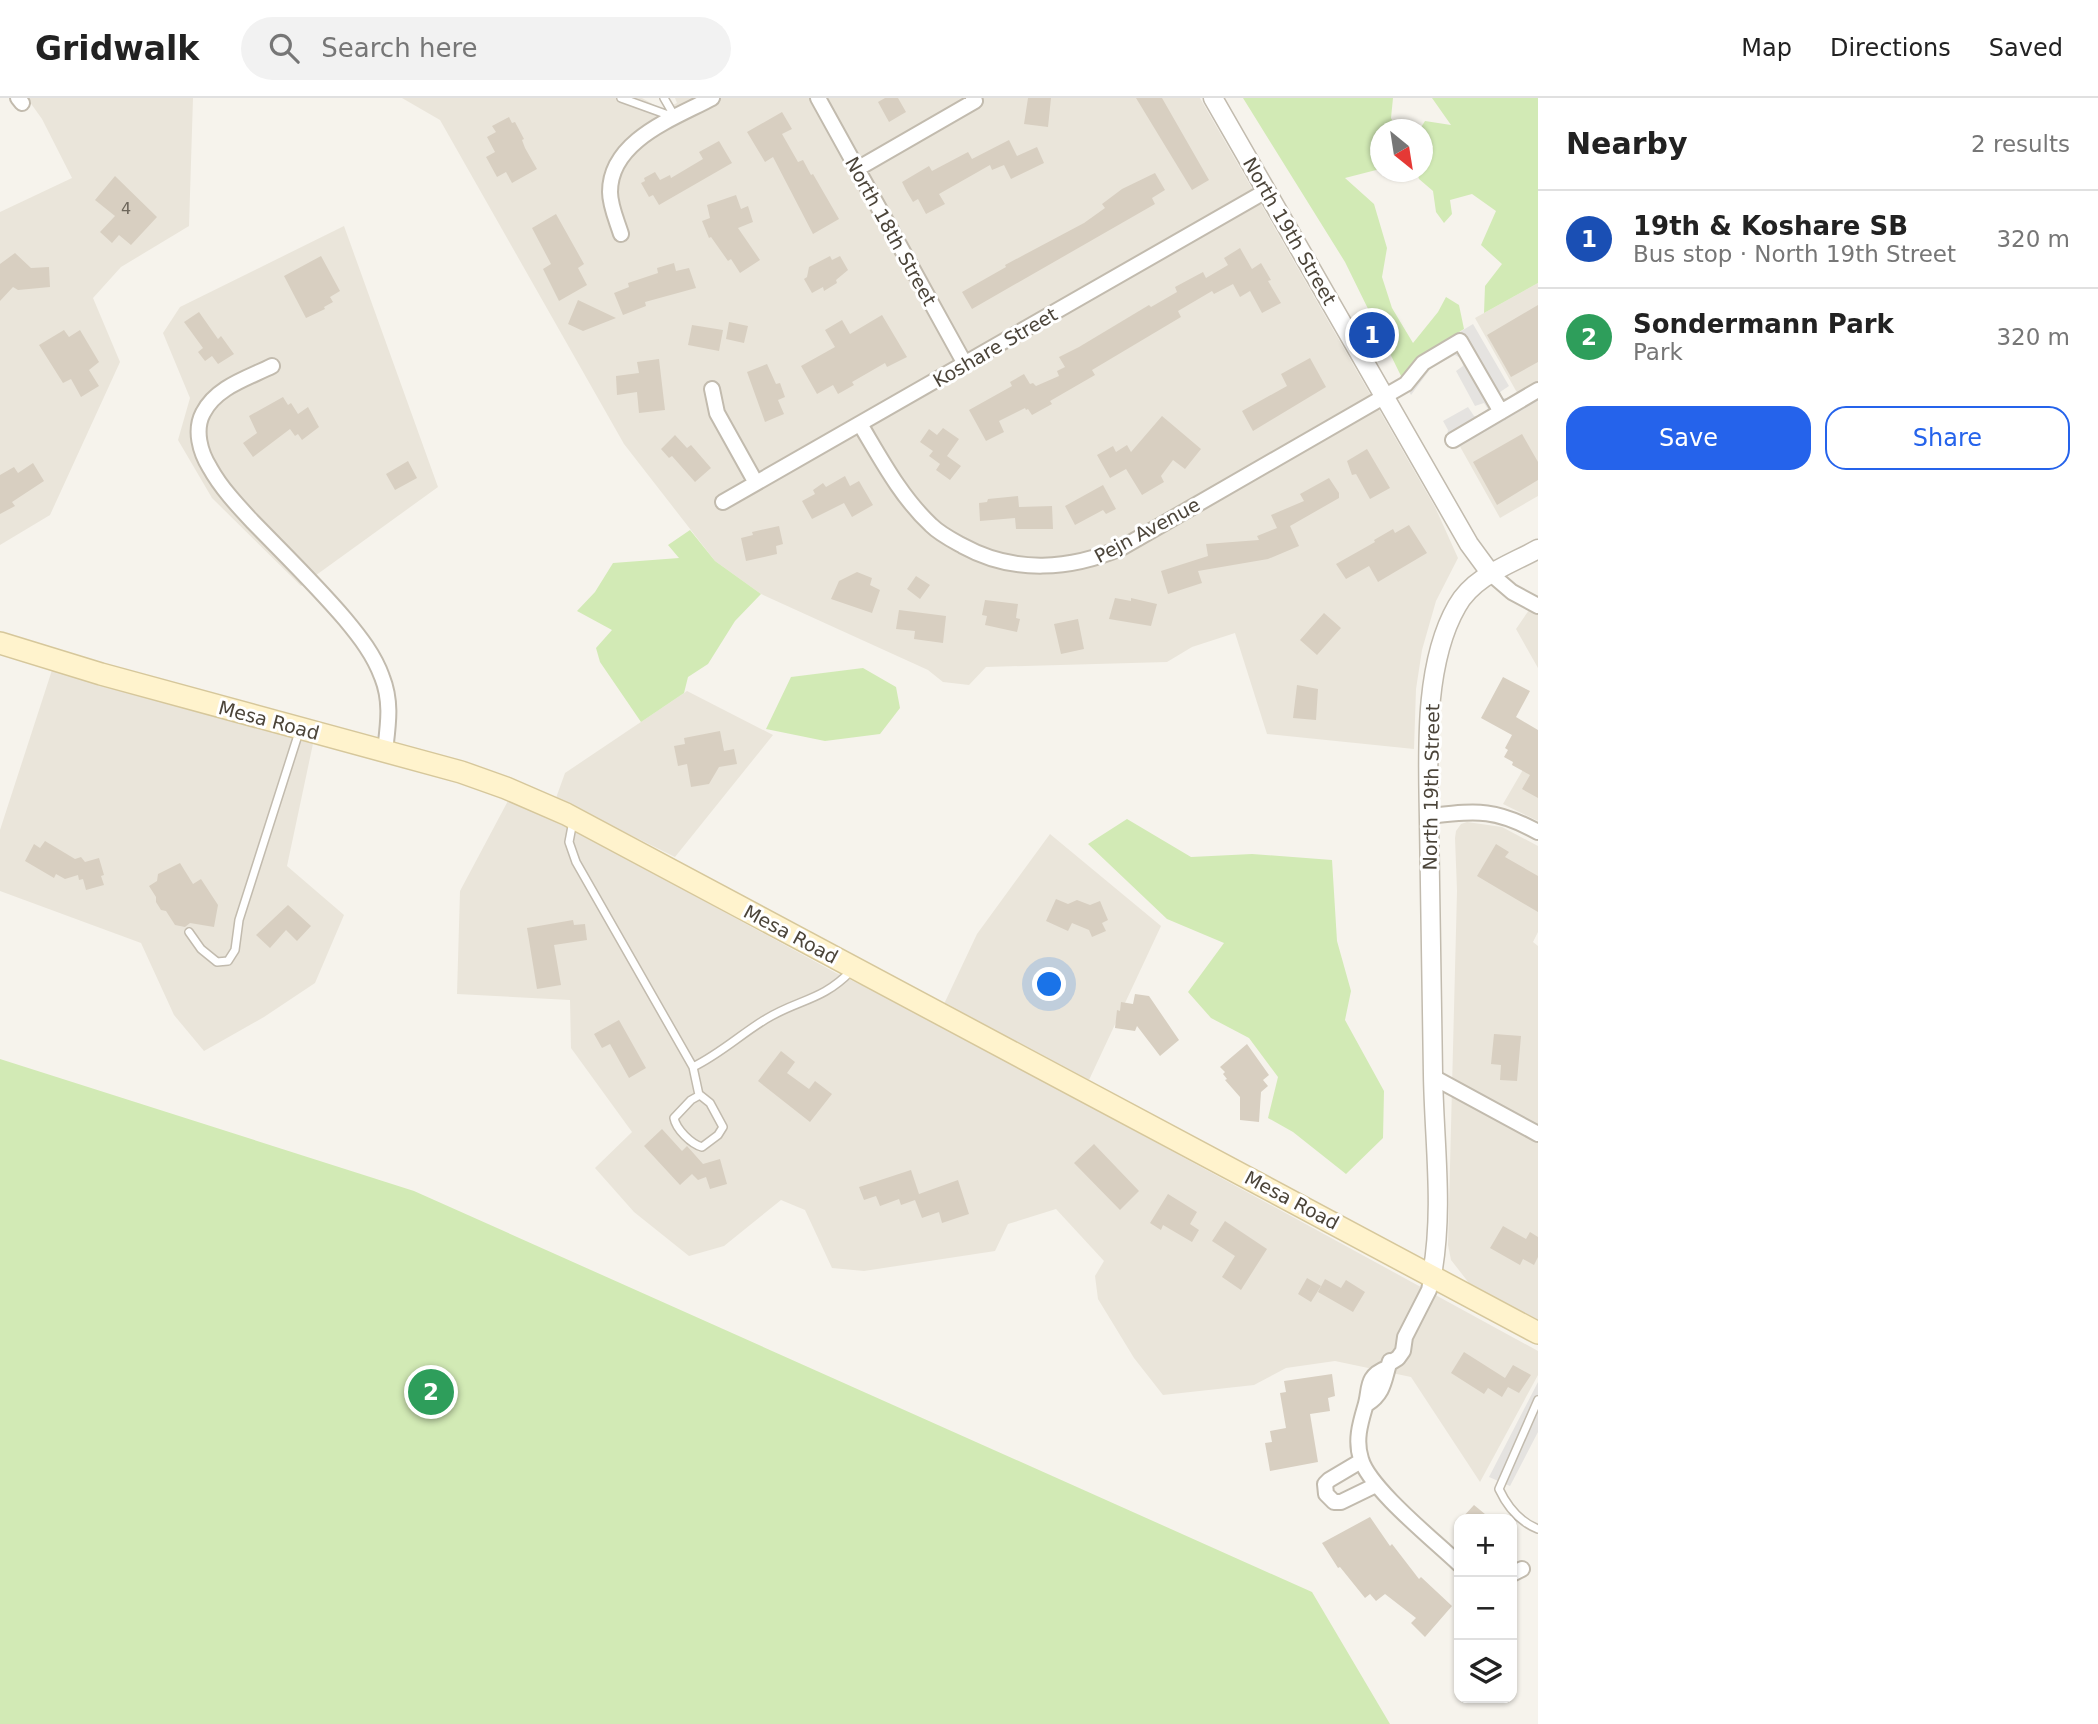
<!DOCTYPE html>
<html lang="en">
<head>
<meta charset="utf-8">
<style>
  :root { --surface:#fff; --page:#f2f2f2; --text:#222; --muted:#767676; --line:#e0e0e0; --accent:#2563eb }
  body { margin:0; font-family:"DejaVu Sans",sans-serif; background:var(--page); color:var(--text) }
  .controls { position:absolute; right:21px; bottom:21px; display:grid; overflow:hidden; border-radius:14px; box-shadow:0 2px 5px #0004 }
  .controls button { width:63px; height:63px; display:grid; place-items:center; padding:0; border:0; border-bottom:2px solid var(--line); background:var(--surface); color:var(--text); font:35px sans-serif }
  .compass { position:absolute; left:1370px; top:21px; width:63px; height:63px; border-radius:50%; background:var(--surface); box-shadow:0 2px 5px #0004; rotate:150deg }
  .you { position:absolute; left:1050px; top:887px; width:24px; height:24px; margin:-18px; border:5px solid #fff; border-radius:50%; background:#1a73e8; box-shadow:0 0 0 10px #1a73e833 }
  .badge { display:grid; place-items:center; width:46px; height:46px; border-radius:50%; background:var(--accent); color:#fff; font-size:23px; font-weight:700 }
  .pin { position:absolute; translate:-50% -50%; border:4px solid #fff; box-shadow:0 2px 7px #0006 }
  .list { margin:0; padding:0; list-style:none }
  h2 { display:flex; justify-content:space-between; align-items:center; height:91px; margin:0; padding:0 28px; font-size:30px }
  h2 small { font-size:23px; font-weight:400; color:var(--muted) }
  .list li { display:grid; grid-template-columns:46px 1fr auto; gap:21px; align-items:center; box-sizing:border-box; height:98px; padding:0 28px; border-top:2px solid var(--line) }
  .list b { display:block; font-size:26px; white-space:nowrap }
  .list p { margin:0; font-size:23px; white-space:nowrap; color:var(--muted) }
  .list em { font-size:23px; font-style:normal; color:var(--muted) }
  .actions { display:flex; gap:14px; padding:21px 28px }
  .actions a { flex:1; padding:16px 0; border:2px solid var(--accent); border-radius:21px; text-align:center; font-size:24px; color:var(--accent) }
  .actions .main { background:var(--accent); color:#fff }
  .icon { flex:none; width:38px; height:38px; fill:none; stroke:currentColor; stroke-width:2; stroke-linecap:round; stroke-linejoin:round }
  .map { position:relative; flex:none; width:1538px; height:1626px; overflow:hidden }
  header { display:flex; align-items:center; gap:42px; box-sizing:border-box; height:98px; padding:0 35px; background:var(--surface); border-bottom:2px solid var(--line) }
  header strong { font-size:33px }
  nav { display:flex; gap:38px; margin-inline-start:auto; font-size:24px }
  .search { width:490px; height:63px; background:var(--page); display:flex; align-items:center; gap:18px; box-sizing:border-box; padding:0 24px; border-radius:38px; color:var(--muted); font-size:26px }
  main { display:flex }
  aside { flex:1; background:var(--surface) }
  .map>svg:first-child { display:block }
</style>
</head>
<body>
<header>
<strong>Gridwalk</strong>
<div class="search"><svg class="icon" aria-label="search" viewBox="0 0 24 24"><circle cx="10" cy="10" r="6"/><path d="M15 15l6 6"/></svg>Search here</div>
<nav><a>Map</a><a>Directions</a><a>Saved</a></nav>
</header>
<main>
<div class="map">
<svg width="1538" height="1626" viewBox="0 0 1538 1626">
  <rect width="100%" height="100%" fill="#f6f3ec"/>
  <!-- residential -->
  <path fill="#eae5da" d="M27 0H193L189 128 121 169 93 200 120 264 50 417 0 447V114L72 80 42 21Z
    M402 0H642L663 12 677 5 675 0H1200L1435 409 1458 460 1436 503 1422 552 1416 591 1414 651 1267 636 1235 535 1192 549 1167 564 986 569 969 587 943 584 928 572 761 496 715 463 624 346 440 22Z
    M344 128 438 389 301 488 212 400 178 342 190 300 163 235 180 209Z
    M1538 185V398L1500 420 1458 345 1524 307 1475 220Z
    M1538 499V570L1516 531Z
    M53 569 314 641 287 768 344 817 315 885 264 919 204 953 174 917 141 845 0 793V732Z
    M687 593 773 637 675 759 556 700 565 675Z
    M1538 646V723L1503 706Z
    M509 701 545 716 836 875 910 910 1538 1253V1277L1480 1384 1411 1279 1335 1263 1286 1270 1254 1287 1163 1297 1134 1260 1098 1201 1095 1178 1104 1163 1056 1111 1008 1126 995 1153 864 1173 832 1170 805 1112 781 1102 724 1148 689 1158 634 1114 595 1070 632 1034 571 950 570 902 457 896 460 793Z
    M1467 724 1502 729 1538 748V834L1533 844 1538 848V1223L1469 1185 1451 1162 1448 1147 1457 793 1455 740 1456 733 1461 726Z
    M1050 736 1161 828 1089 982 944 906 977 836Z"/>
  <!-- green -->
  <path fill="#d2eab5" d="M1243 0H1393L1391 20 1397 31 1380 32V71L1345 80 1374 106 1387 150 1382 179 1392 210 1413 245 1438 214 1446 199 1459 207 1464 231 1420 258 1402 280 1345 164Z
    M1432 0H1538V185L1484 215 1485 188 1502 166 1481 147 1496 113 1472 96 1450 102 1452 116 1444 125 1436 114 1433 93 1419 81 1417 74H1422V32L1420 31 1425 23 1451 27Z
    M690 432 715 463 761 496 735 523 708 566 688 579 684 595 641 624 600 564 596 550 612 532 577 513 595 494 613 465 679 460 668 447Z
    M863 570 896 589 900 610 880 636 825 643 766 631 791 579Z
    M1127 721 1191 759 1252 756 1332 762 1337 843 1351 893 1345 922 1384 993 1383 1040 1346 1076 1293 1034 1268 1020 1278 979 1249 940 1211 920 1188 894 1224 845 1167 821 1088 746Z
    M0 961 414 1093 1312 1494 1390 1626H0Z"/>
  <!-- parking -->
  <path fill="#e5e3e0" d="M1473 226 1509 288 1500 294 1502 300H1510L1538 284V303L1456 351 1447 337 1448 332 1443 323 1468 309 1474 318H1478L1488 311 1484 305 1475 308 1456 273 1463 268 1462 261 1455 257 1431 270 1411 297 1402 280 1420 258Z
    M1538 1284V1334L1510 1388 1489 1379Z"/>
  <!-- building -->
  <path fill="#d8cfc1" d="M885 0H898L906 14 889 24 878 4Z
    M1028 0H1051L1048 29 1024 26Z
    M1136 0H1162L1209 82 1192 92Z
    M782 14 792 31 782 36 798 64 803 62 811 77 813 76 839 121 813 136 773 59 765 64 747 34Z
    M509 19 512 25 515 24 524 41 522 42 525 50 537 71 512 85 506 74 497 79 486 59 495 54 487 39 496 34 492 28Z
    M1009 42 1017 58 1037 49 1044 65 1011 81 1004 67 992 72 990 67 939 96 945 106 926 116 918 101 913 104 907 94 902 84 929 68 932 73 968 54 972 61Z
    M719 43 732 65 659 107 653 97 649 99 641 85 645 83 644 80 655 74 660 82 670 77 671 80 703 61 699 54Z
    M1155 75 1165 92 1152 100 1155 106 972 211 962 194 1006 169 1005 167 1084 125 1105 110 1102 106 1122 91Z
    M115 78 157 119 131 147 119 137 112 145 100 134 115 118 95 102Z
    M736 97 741 111 748 108 753 124 738 130 760 162 740 175 731 161 728 163 711 139 709 140 702 123 710 120 707 107Z
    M556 116 584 166 578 170 587 187 559 203 543 171 551 166 532 130Z
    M1240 150 1252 171 1261 165 1271 182 1268 183 1281 205 1262 215 1250 193 1240 199 1233 186 1214 196 1212 193 1178 213 1181 219 1092 272 1095 277 1050 303 1052 306 1032 317 1028 311 1026 312 1025 310 999 323 1004 334 986 343 969 312 1012 288 1010 284 1024 276 1030 286 1033 285 1036 288 1059 278 1057 273 1065 269 1059 259 1079 249 1149 207 1151 209 1177 194 1175 189 1203 174 1206 180 1228 167 1224 160Z
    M15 155 31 170 49 169 50 189 18 192 13 189 0 203V166Z
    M321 158 340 193 330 199 333 204 324 209 325 211 306 220 284 178Z
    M830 158 832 162 840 158 848 172 836 182 837 185 824 193 823 189 812 195 804 181 807 179 809 169Z
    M674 165 676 173 689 170 696 190 645 204 646 208 623 217 614 195 629 189 628 185 658 175 657 170Z
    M578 202 616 220 583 233 568 226Z
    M1538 207V264L1511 279 1487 237Z
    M199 214 218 241 221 238 234 256 218 266 212 258 205 263 198 254 203 250 184 224Z
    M882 217 907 259 887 269 885 265 852 284 854 287 838 296 833 287 817 296 801 268 835 249 825 232 842 222 850 236Z
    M729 224 748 228 744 245 726 241Z
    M692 227 723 232 719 253 688 247Z
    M64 232 69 239 80 232 99 264 89 272 99 288 81 299 71 281 63 285 39 247Z
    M1310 260 1326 289 1253 333 1242 313 1287 288 1281 276Z
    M659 261 665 312 639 315 637 294 617 297 616 278 639 275 637 264Z
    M767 266 776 286 780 285 785 299 778 302 784 316 765 324 747 274Z
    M283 299 288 307 291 305 298 316 308 309 319 329 302 342 298 336 295 338 290 331 253 359 243 345 257 335 249 318Z
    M1162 318 1201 351 1185 371 1173 362 1161 378 1164 384 1142 397 1126 371 1110 380 1097 357 1113 348 1116 354 1127 347 1131 354Z
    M943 330 959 341 947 358 961 368 950 382 936 372 940 366 929 358 933 353 920 344 929 331 937 337Z
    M1522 336 1538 364V382L1497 407 1473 364Z
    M675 337 687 350 691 347 711 370 695 384 672 358 669 360 661 351Z
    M1367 351 1390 390 1370 401 1356 376 1352 377 1347 363Z
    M408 363 417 380 395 392 386 376Z
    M33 365 44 383 12 404 15 408 0 416V377L14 369 18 375Z
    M845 378 850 388 859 383 873 407 852 419 844 405 812 421 802 403 815 396 813 392 823 385 826 389Z
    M1329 380 1339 395V400L1290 428 1299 448 1268 461 1198 473 1202 485 1168 496 1161 473 1208 458 1206 446 1259 442 1257 438 1277 430 1271 417 1304 403 1300 396Z
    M1103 387 1116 411 1106 416 1103 412 1075 427 1065 408Z
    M1018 398 1019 409 1052 408 1053 431H1016L1015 420 980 423 979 405 987 404 988 401Z
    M1409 427 1427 455 1378 484 1369 468 1346 481 1336 466 1375 444 1374 442 1393 431 1395 435Z
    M779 428 783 446 776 448 777 456 746 463 741 440 753 437 752 434Z
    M857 474 872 480 870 487 880 492 872 515 831 501 839 483Z
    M916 478 930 487 920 501 907 491Z
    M1115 500 1131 503V500L1157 506 1151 528 1109 521Z
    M985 502 1018 506 1016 520 1020 521 1017 534 985 527 987 518 982 517Z
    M899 512 946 518 943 545 914 541 915 533 896 531Z
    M1324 515 1341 530 1317 557 1300 542Z
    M1078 521 1084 551 1061 556 1054 526Z
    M1503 579 1530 593 1516 619 1538 632V700L1522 691 1530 677 1512 667 1513 664 1504 659 1508 652 1505 650 1512 637 1481 620Z
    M1297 587 1318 591 1316 622 1293 620Z
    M720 633 724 653 734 651 737 666 719 669 709 686 691 689 687 666 678 668 674 648 685 646 684 640Z
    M45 743 75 761 81 759 85 764 99 760 104 777 101 778 104 787 86 792 83 781 79 782 78 777 65 781 56 776 54 780 25 763 34 746 40 750Z
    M1496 746 1509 754 1505 759 1538 778V814L1477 778Z
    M180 765 193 786 201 781 218 807 214 829 190 825 185 829 175 827 166 813 161 812 156 804V799L149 788 157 783 158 776Z
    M1056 801 1068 806 1077 802 1090 807 1100 803 1108 822 1102 825 1106 833 1092 839 1089 832 1072 825 1068 833 1046 823Z
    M288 807 311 828 297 843 286 832 270 850 256 837Z
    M573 822 574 827 585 826 587 842 554 847 561 887 537 891 527 830Z
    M1135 896 1149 898 1179 942 1160 958 1137 928 1135 933 1115 930 1117 912 1120 913 1121 904 1133 906Z
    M619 922 646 970 629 980 610 946 602 950 594 936Z
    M1494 936 1521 938 1517 983 1500 982 1501 967 1491 966Z
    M1247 946 1269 977 1263 982 1268 988 1261 994 1259 1024 1240 1022V999L1225 982 1227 981 1223 976 1225 974 1220 969Z
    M781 953 795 964 787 975 809 991 815 983 832 996 810 1024 758 983Z
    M662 1031 682 1053 687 1048 703 1066 720 1061 727 1086 710 1091 706 1079 698 1082 692 1076 680 1087 644 1048Z
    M1094 1046 1139 1093 1120 1112 1074 1065Z
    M911 1072 919 1096 958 1082 969 1116 942 1125 939 1114 922 1120 915 1102 901 1107 899 1101 880 1108 876 1098 864 1102 859 1089Z
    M1168 1096 1197 1114 1190 1126 1199 1132 1192 1144 1163 1127 1161 1132 1150 1125Z
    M1225 1123 1267 1151 1241 1192 1222 1179 1235 1158 1212 1143Z
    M1503 1128 1526 1141 1530 1134 1538 1139V1159L1534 1167 1523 1161 1520 1167 1490 1150Z
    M1307 1180 1321 1188 1311 1204 1298 1196Z
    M1325 1181 1341 1190 1346 1182 1365 1194 1353 1214 1318 1194Z
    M1464 1254 1505 1280 1513 1267 1531 1277 1519 1295 1508 1289 1502 1299 1488 1290 1484 1296 1451 1275Z
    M1332 1276 1335 1298 1328 1300 1330 1313 1310 1316 1318 1364 1270 1373 1265 1345 1272 1344 1270 1333 1286 1330 1280 1295 1286 1294 1284 1283Z
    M1474 1407 1491 1421H1461Z
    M1370 1419 1390 1448 1392 1446 1419 1481 1421 1479 1452 1508 1425 1539 1411 1525 1416 1520 1385 1496 1376 1503 1370 1496 1365 1500 1340 1469 1338 1470 1322 1445Z"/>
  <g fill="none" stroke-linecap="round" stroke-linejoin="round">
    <defs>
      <path id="service" d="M621 0 671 18
        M664 0 675 19
        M573 723 569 744 576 764 693 969
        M189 834 201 851 217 864 228 863 235 852 239 822 299 634
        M699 997 693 969C720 956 741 936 766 921 799 901 822 903 851 873
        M700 997 710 1005 723 1029 718 1037 702 1049C691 1046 676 1031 674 1020L691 1002Z
        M1538 1302 1499 1391C1507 1408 1520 1424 1538 1431"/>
      <path id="minor" d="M18 0 22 5
        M818 0 965 266
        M857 71 975 3 973 0
        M621 136C617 123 610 108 610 94 610 42 675 20 712 0
        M272 268C248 280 216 289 203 315 194 332 200 354 210 370 221 390 238 408 253 424 284 456 316 487 345 521 360 539 374 557 382 579 392 604 388 627 385 653
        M712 291 717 315 756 385
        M860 326C881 361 901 399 931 427 940 436 952 442 963 448 1014 476 1071 472 1123 449L1406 286 1423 265 1460 243 1501 314
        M1453 342 1538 292
        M723 404 1266 93
        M1491 476 1512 494 1538 508
        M1429 718C1477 713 1494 710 1538 734
        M1433 979 1538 1036
        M1390 1265 1398 1260 1403 1253 1405 1239 1429 1192 1432 1177
        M1387 1270C1364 1279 1371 1291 1365 1309 1360 1326 1355 1343 1361 1361 1369 1390 1435 1443 1459 1466
        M1367 1306C1385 1295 1384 1280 1390 1263
        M1361 1363 1329 1382 1325 1386 1326 1396 1334 1404H1341L1376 1387
        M1512 1476 1522 1471"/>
      <path id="tertiary" d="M1213 0 1469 446 1491 476
        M1432 1177C1444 1110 1434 1044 1433 976 1431 892 1431 807 1429 722 1428 656 1423 567 1457 508 1474 478 1509 467 1538 451"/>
      <path id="secondary" d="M0 545 101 576 461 674 506 690 566 716 1538 1235"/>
    </defs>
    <!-- service casing -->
    <use href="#service" stroke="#c2bbae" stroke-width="10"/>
    <!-- minor casing -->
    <use href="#minor" stroke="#c2bbae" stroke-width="18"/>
    <!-- tertiary casing -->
    <use href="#tertiary" stroke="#c2bbae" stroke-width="21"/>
    <!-- secondary casing -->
    <use href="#secondary" stroke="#d6c79b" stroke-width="24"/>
    <!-- service -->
    <use href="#service" stroke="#fff" stroke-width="7"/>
    <!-- minor -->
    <use href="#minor" stroke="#fff" stroke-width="14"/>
    <!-- tertiary -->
    <use href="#tertiary" stroke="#fff" stroke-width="18"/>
    <!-- secondary -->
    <use href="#secondary" stroke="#fff3cd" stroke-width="21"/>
  </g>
  <g text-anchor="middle" stroke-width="6" stroke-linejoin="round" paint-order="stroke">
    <!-- number labels -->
    <g font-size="16" fill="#6e675b">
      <text x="126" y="116">4</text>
    </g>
    <!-- street labels -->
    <g font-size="19" fill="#4b4439" stroke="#fff">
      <text transform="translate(891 133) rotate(61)" y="7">North 18th Street</text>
      <text transform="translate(1290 133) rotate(60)" y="7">North 19th Street</text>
      <text transform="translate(995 249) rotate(-30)" y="7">Koshare Street</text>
      <text transform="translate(1147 432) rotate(-28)" y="7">Pejn Avenue</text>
      <text transform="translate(269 622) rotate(15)" y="7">Mesa Road</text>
      <text transform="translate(1431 689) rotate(-89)" y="7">North 19th Street</text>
      <text transform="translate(791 836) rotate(28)" y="7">Mesa Road</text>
      <text transform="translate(1292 1102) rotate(28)" y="7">Mesa Road</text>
    </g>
  </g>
</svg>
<div class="controls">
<button>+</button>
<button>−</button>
<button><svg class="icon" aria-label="layers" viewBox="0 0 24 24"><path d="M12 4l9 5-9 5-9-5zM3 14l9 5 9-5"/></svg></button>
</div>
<svg class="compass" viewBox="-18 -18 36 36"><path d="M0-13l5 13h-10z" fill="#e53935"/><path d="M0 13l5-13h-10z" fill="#767676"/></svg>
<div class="you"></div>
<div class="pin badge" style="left:1372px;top:237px;background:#1a4fb4">1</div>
<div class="pin badge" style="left:431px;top:1294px;background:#2e9e5b">2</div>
</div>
<aside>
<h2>Nearby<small>2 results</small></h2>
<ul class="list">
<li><span class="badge" style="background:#1a4fb4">1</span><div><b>19th &amp; Koshare SB</b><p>Bus stop · North 19th Street</p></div><em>320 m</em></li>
<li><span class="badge" style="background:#2e9e5b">2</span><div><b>Sondermann Park</b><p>Park</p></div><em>320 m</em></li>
</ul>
<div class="actions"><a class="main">Save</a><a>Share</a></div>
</aside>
</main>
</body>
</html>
